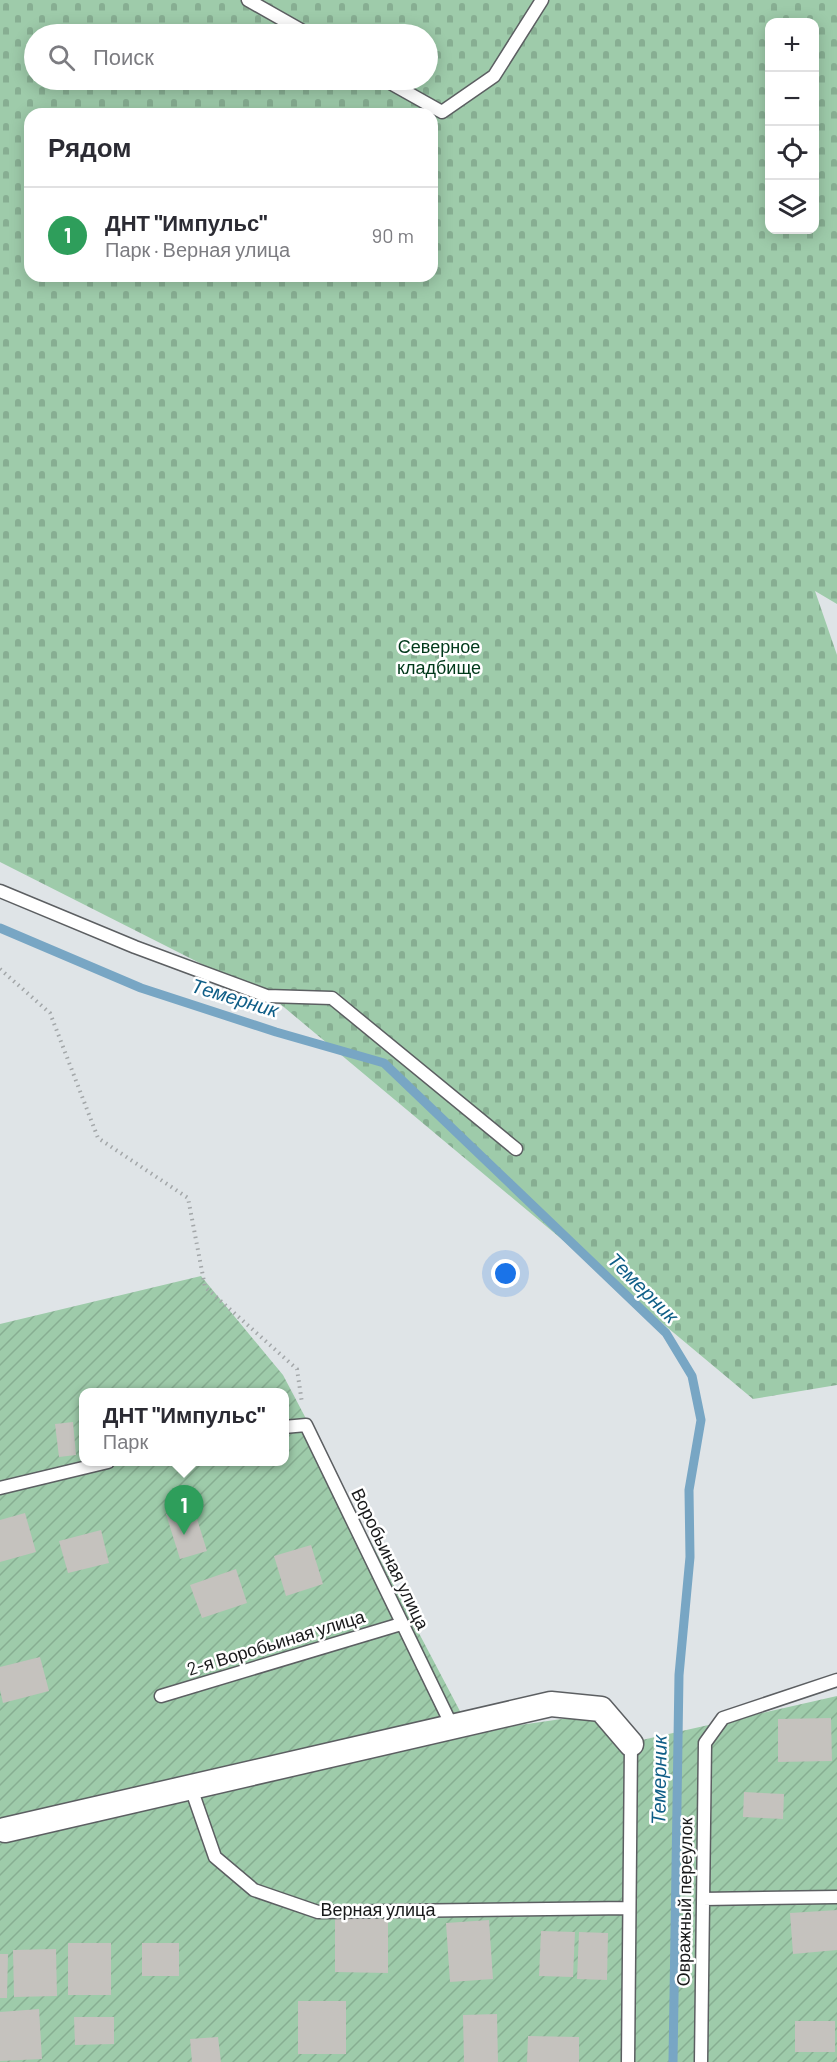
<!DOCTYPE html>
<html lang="ru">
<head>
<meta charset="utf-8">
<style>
  :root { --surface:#fff; --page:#f7f7f7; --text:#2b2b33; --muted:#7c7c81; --line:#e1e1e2; --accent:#ea580c }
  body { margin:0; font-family:Barlow,sans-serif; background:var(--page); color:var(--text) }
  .controls { position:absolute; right:18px; top:18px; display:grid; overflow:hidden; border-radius:12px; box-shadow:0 3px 15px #0003 }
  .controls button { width:54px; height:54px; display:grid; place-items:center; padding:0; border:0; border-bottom:2px solid var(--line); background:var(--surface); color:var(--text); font:30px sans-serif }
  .you { position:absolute; left:506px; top:1274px; width:21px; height:21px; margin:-15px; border:4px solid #fff; border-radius:50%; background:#1a73e8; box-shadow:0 0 0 9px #1a73e833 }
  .badge { display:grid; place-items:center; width:39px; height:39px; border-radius:50%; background:var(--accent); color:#fff; font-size:20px; font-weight:700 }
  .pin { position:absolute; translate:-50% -50px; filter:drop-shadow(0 2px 3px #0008) }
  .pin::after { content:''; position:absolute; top:32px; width:21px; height:18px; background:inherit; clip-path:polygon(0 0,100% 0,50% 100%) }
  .popup { position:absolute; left:79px; top:1388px; width:210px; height:78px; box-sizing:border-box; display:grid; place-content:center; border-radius:12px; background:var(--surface); filter:drop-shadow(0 2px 4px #0005); font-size:20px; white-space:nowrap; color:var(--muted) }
  .popup b { font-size:22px; color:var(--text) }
  .popup::after { content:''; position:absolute; left:50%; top:100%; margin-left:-12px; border:12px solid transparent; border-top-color:var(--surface) }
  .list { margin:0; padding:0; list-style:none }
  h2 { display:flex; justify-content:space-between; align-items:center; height:78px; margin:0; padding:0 24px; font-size:26px }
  h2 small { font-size:20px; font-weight:400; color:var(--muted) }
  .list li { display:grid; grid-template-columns:39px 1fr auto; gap:18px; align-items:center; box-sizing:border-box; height:96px; padding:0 24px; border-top:2px solid var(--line) }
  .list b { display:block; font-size:22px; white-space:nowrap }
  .list p { margin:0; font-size:20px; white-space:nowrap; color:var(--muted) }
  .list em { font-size:20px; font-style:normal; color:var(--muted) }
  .icon { flex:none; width:33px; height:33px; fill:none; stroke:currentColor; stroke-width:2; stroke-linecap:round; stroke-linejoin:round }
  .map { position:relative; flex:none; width:837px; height:2062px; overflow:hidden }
  .search { position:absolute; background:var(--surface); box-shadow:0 3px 15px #0003; left:24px; top:24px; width:414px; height:66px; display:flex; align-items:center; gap:15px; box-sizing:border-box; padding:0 21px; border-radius:33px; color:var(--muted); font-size:22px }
  .panel { position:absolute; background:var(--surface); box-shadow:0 3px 15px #0003; left:24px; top:108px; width:414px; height:174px; border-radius:18px }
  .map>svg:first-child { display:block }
</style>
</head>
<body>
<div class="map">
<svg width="837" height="2062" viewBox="0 0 837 2062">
  <defs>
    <pattern id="cemetery-stones" width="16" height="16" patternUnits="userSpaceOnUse" patternTransform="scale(1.5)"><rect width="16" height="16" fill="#9ecbaa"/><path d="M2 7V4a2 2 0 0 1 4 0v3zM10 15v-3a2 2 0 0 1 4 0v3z" fill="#87ae92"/></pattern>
    <pattern id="garden-furrows" width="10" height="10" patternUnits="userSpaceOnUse" patternTransform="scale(1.5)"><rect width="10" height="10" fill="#9ecbaa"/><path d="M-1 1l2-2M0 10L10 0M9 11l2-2" fill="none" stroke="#87ae92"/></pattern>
  </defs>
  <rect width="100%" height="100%" fill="#dfe4e7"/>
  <!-- cemetery -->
  <path fill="url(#cemetery-stones)" fill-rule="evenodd" d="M0 0H837V604L815 591 837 655V1385L753 1399 279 1003 0 862ZM770 22H814V230H770ZM34 34H428V80H34ZM30 114H432V276H30Z"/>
  <!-- garden -->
  <path fill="url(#garden-furrows)" fill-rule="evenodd" d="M201 1276 283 1375 471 1732 603 1713 642 1740 837 1696V2062H0V1324ZM84 1392H284V1462H84Z"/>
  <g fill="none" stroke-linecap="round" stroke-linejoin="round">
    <!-- stream -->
    <path stroke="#78a6c4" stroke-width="9" d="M0 928 141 988 276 1032 384 1063 666 1333 692 1376 701 1420 689 1490 690 1557 679 1675 673 2062"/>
  </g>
  <!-- building -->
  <path fill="#c5c2be" d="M73 1422 76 1455 59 1457 55 1424Z
    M193 1506 207 1551 180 1559 166 1514Z
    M25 1513 36 1552 0 1562V1520Z
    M101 1530 109 1563 68 1573 59 1541Z
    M311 1545 323 1584 286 1596 274 1556Z
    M236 1569 247 1603 202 1618 190 1585Z
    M40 1657 49 1691 3 1703 0 1690V1667Z
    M831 1718 832 1761 778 1762V1719Z
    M744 1792 784 1794 783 1819 743 1817Z
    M837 1910V1950L793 1954 790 1913Z
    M335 1919H388V1973L335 1972Z
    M489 1920 493 1979 450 1982 446 1923Z
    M541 1931 575 1932 573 1977 539 1976Z
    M579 1932 608 1933 607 1980 577 1979Z
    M68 1943H111V1995H68Z
    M142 1943H179V1976H142Z
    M56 1949 57 1996 14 1997 13 1950Z
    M0 1954H8L7 1998H0Z
    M298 2001H346V2054H298Z
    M39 2009 42 2059 0 2061V2012Z
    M497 2014 498 2062H464L463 2015Z
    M74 2017H114V2044L75 2045Z
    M795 2021H835V2052H795Z
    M528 2036 579 2037V2062H527Z
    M218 2037 221 2062H192L190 2039Z"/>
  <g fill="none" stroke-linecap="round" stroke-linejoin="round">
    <defs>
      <path id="lane" d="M248 0 308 34
        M385 80 442 112 494 76 542 0
        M0 891 135 947 267 996 332 998 516 1149
        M284 1427 306 1425 452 1726
        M0 1488 108 1462
        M161 1696 401 1624
        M191 1788 215 1857 254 1890 318 1912 629 1908
        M703 1899 837 1897
        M628 2062 631 1744
        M701 2062 705 1743 723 1718 837 1680"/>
      <path id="street" d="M5 1830 551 1704 601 1709 631 1744"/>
    </defs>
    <!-- lane casing -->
    <use href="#lane" stroke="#5c5f62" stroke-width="15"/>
    <!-- street casing -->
    <use href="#street" stroke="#5c5f62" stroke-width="27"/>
    <!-- path -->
    <path stroke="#a3a7a9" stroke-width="4" stroke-dasharray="1.5 4.5" stroke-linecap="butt" d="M0 969 50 1013 98 1138 188 1198 205 1287 297 1369 302 1403"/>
    <!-- lane -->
    <use href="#lane" stroke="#fff" stroke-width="12"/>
    <!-- street -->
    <use href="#street" stroke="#fff" stroke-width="24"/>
  </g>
  <g text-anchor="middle" stroke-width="5" stroke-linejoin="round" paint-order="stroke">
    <!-- park labels -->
    <g font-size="18" fill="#003819" stroke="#fff">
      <text x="439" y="653">Северное<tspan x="439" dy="21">кладбище</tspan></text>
    </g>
    <!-- street labels -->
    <g font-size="18" fill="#18191a" stroke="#fff">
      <text transform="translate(390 1559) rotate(64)" y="6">Воробьиная улица</text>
      <text transform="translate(276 1643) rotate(-17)" y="6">2-я Воробьиная улица</text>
      <text transform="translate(685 1902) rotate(-89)" y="6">Овражный переулок</text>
      <text x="378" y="1916">Верная улица</text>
    </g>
    <!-- water labels -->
    <g font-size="20" font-style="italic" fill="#0f5e87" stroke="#fff">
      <text transform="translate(235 998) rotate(17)" y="7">Темерник</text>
      <text transform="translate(643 1288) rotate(45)" y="7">Темерник</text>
      <text transform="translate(659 1780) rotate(-89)" y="7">Темерник</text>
    </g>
  </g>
</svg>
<div class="controls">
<button>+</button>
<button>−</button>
<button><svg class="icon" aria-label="locate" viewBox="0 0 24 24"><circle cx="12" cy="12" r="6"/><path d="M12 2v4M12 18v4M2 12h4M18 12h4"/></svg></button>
<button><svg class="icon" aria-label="layers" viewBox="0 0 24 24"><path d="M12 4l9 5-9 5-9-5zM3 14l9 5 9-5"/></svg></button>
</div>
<div class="you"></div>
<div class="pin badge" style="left:184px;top:1535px;background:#2e9e5b">1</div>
<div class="popup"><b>ДНТ &quot;Импульс&quot;</b>Парк</div>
<div class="search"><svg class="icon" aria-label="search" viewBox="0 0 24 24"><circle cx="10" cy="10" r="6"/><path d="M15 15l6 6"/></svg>Поиск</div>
<section class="panel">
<h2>Рядом<small></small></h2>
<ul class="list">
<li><span class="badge" style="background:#2e9e5b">1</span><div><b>ДНТ &quot;Импульс&quot;</b><p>Парк · Верная улица</p></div><em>90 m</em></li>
</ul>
</section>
</div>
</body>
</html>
